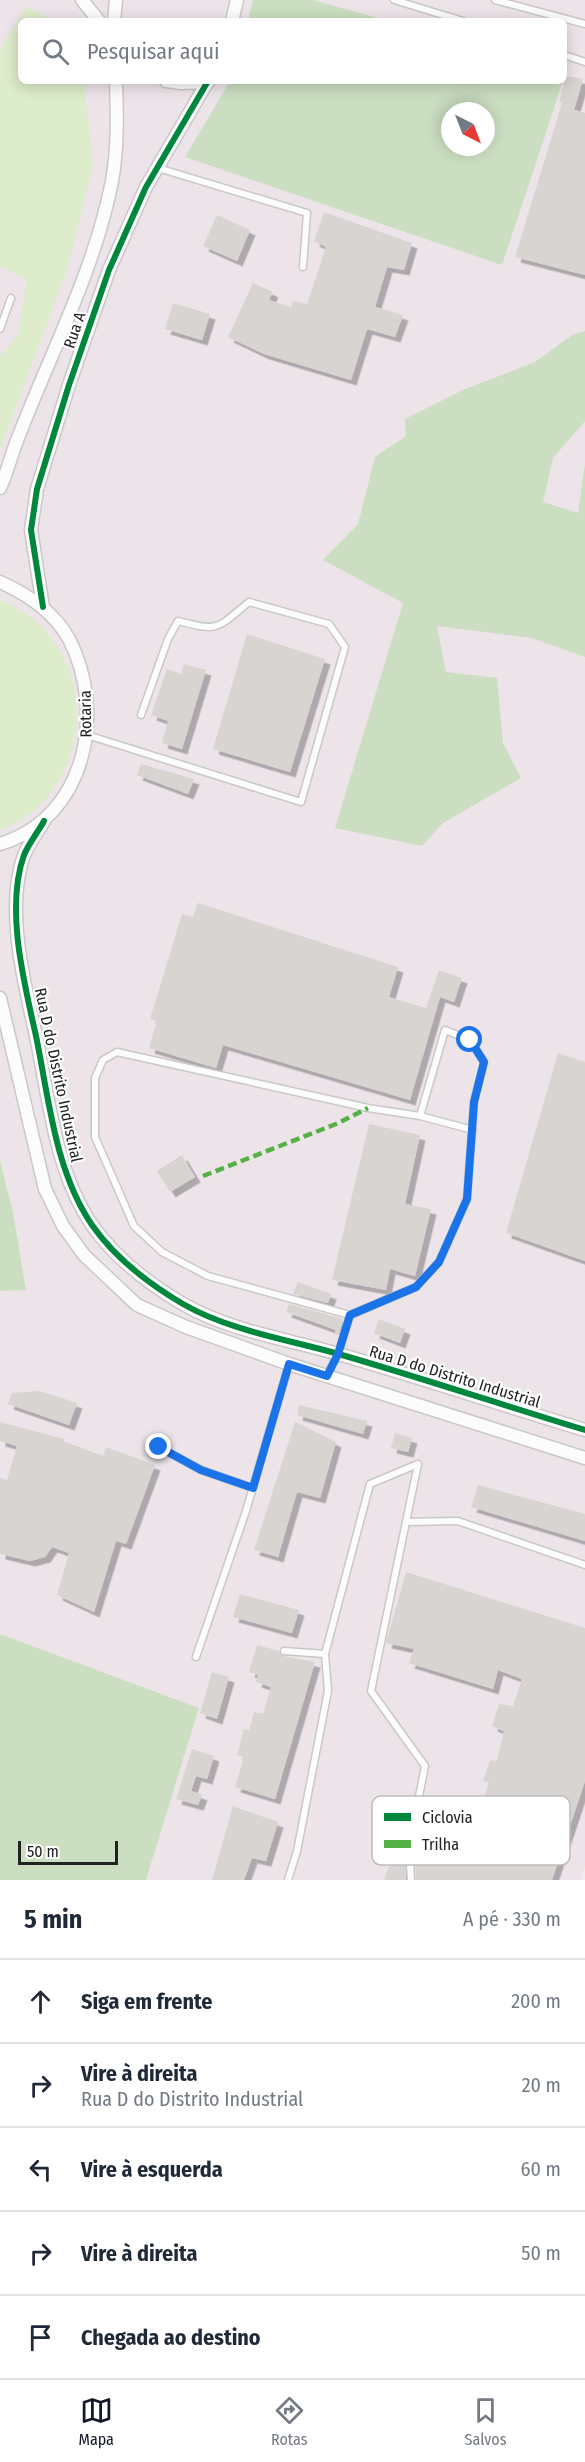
<!DOCTYPE html>
<html lang="pt">
<head>
<meta charset="utf-8">
<style>
  :root { --surface:#fff; --page:#f6f6f7; --text:#1f2937; --muted:#747a83; --line:#e0e1e3; --accent:#111827 }
  body { margin:0; font-family:"Fira Sans Condensed",sans-serif; background:var(--page); color:var(--text) }
  .compass { position:absolute; left:441px; top:102px; width:54px; height:54px; border-radius:50%; background:var(--surface); box-shadow:0 3px 15px #0003; rotate:138deg }
  .scale { position:absolute; left:18px; bottom:15px; width:100px; box-sizing:border-box; padding-left:6px; border:3px solid #222; border-top:0; font-size:16px; line-height:21px; white-space:nowrap; color:#222; -webkit-text-stroke:4px #fff; paint-order:stroke }
  .stop { position:absolute; width:18px; height:18px; margin:-14px; border:4px solid #1a73e8; border-radius:50%; background:#fff }
  .stop.end { background:#1a73e8; border-color:#fff; box-shadow:0 2px 6px #0008 }
  .list { margin:0; padding:0; list-style:none }
  h2 { display:flex; justify-content:space-between; align-items:center; height:78px; margin:0; padding:0 24px; font-size:26px }
  h2 small { font-size:20px; font-weight:400; color:var(--muted) }
  .list li { display:grid; grid-template-columns:39px 1fr auto; gap:18px; align-items:center; box-sizing:border-box; height:84px; padding:0 24px; border-top:2px solid var(--line) }
  .list b { display:block; font-size:22px; white-space:nowrap }
  .list p { margin:0; font-size:20px; white-space:nowrap; color:var(--muted) }
  .list em { font-size:20px; font-style:normal; color:var(--muted) }
  .icon { flex:none; width:33px; height:33px; fill:none; stroke:currentColor; stroke-width:2; stroke-linecap:round; stroke-linejoin:round }
  .map { position:relative; flex:none; width:585px; height:1880px; overflow:hidden }
  .search { position:absolute; background:var(--surface); box-shadow:0 3px 15px #0003; left:18px; right:18px; top:18px; height:66px; display:flex; align-items:center; gap:15px; box-sizing:border-box; padding:0 21px; border-radius:9px; color:var(--muted); font-size:22px }
  .sheet { height:498px; background:var(--surface) }
  nav { display:flex; justify-content:space-around; align-items:center; box-sizing:border-box; height:84px; border-top:2px solid var(--line); background:var(--surface); font-size:16px; color:var(--muted) }
  nav a { display:grid; justify-items:center; gap:3px }
  nav .on { color:var(--accent) }
  .map>svg:first-child { display:block }
</style>
</head>
<body>
<div class="map">
<svg width="585" height="1880" viewBox="0 0 585 1880">
  <defs>
    <filter id="shadow"><feDropShadow dx="5.5" dy="5.5" stdDeviation="0" flood-color="#0004"/></filter>
  </defs>
  <rect width="100%" height="100%" fill="#f0eeeb"/>
  <!-- industrial -->
  <path fill="#ede4e9" fill-rule="evenodd" d="M0 0H585V1866L580 1880H146L199 1708 0 1634V1291L26 1290 9 1192 0 1160ZM21 21H564V81H21ZM450 111H486V147H450Z"/>
  <!-- grass -->
  <path fill="#ddeccb" d="M26 6 45 16 49 21H21V81H84L93 165 68 267 0 450V356L18 335 27 279 0 267V51Z
    M0 600C78 631 100 726 51 792 39 808 20 824 0 830Z"/>
  <!-- forest -->
  <path fill="#cbdec1" fill-rule="evenodd" d="M253 0H313L389 21H248Z
    M230 81H563L502 265 185 157ZM450 111H486V147H450Z
    M585 331V421L553 458 543 502 578 513 585 464V657L532 638 437 626 446 672 497 678 503 743 521 778 443 823 422 846 335 828 403 603 323 560 358 524 375 457 406 436 405 419 463 390 535 362 572 335Z
    M0 1160 13 1212 26 1290 0 1291Z
    M0 1634 199 1708 146 1880H0Z"/>
  <!-- building -->
  <path fill="#d7d4d2" filter="url(#shadow)" d="M566 76 583 79 574 110 585 113V275L515 257 562 103 559 102Z
    M324 212 412 243 404 270 387 267 375 307 403 315 395 337 367 329 351 380 264 354 228 337 253 283 273 292 269 300 291 307 293 301 307 304 326 247 314 241Z
    M217 215 250 230 237 261 203 246Z
    M173 303 210 314 202 340 165 329Z
    M247 634 325 659 290 772 213 749Z
    M184 664 206 670 182 749 162 743 168 721 151 715 167 669 181 674Z
    M141 764 194 779 188 794 137 775Z
    M198 903 398 967 389 997 426 1008 439 970 462 978 454 1002 440 997 410 1100 223 1045 216 1068 149 1048 157 1021 150 1019 182 914 193 917Z
    M558 1053 585 1062V1261L506 1233Z
    M369 1124 420 1135 405 1204 431 1209 415 1276 390 1269 386 1290 332 1280Z
    M182 1155 195 1177 170 1192 157 1171Z
    M298 1282 331 1294 328 1303 293 1294Z
    M289 1304 343 1319 339 1334 335 1333 336 1330 286 1312Z
    M379 1319 405 1329 400 1343 374 1333Z
    M40 1391 77 1403 69 1425 8 1404 12 1393Z
    M299 1405 367 1421 363 1434 297 1415Z
    M0 1422 64 1439 63 1441 103 1456 106 1447 155 1465 126 1544 116 1541 94 1612 57 1595 69 1553 52 1547 45 1557 30 1561 0 1554V1478L7 1480 17 1446 0 1441Z
    M295 1422 336 1442 320 1498 297 1492 278 1557 254 1550Z
    M395 1433 412 1438 408 1452 391 1448Z
    M478 1485 585 1514V1541L471 1507Z
    M406 1572 585 1628V1781L552 1880H416L414 1847 416 1840 420 1841 429 1808 476 1822 489 1782 483 1781 490 1760 497 1761 504 1731 492 1726 499 1704 513 1706 522 1679 498 1670 493 1689 409 1663 414 1649 386 1643Z
    M240 1594 299 1610 292 1633 233 1617Z
    M257 1645 279 1651 283 1656 315 1662 275 1799 235 1787 244 1757 237 1755 244 1729 249 1730 254 1712 263 1714 271 1687 256 1682 258 1675 249 1672Z
    M212 1672 229 1677 217 1719 200 1713Z
    M192 1749 214 1756 207 1779 196 1776 191 1791 202 1795 198 1805 176 1799Z
    M233 1806 278 1822 266 1861 252 1858 244 1880H212Z
    M401 1835 406 1836V1880H384Z"/>
  <g fill="none" stroke-linecap="round" stroke-linejoin="round">
    <defs>
      <path id="service" d="M394 0 463 21
        M495 0 585 24
        M564 55 585 62
        M158 168 307 213 303 267
        M0 329 11 298
        M87 735 301 802 345 647 329 624 249 602C216 629 220 632 178 621L168 639 141 715
        M350 1315 208 1276 162 1252 134 1226 95 1137V1078L103 1060 117 1052 368 1108 420 1116 473 1130
        M327 1375 338 1354 350 1315 416 1287 439 1262 467 1199 474 1102 484 1062 470 1040 445 1030 420 1116
        M159 1447 201 1470 253 1488
        M406 1522 458 1521 585 1565
        M284 1651 325 1654 328 1691 297 1851 288 1880
        M325 1654 370 1484 418 1464
        M196 1657 246 1511 289 1364
        M411 1880 409 1847 425 1766 371 1691 418 1464"/>
      <path id="minor" d="M82 0 99 21
        M114 21 116 0
        M232 21 237 0
        M166 81 181 83 208 82
        M0 488C8 471 12 451 20 433 52 350 95 269 112 181 118 148 117 114 116 81
        M0 582C27 594 54 612 69 639 107 713 86 818 0 844
        M43 607 31 530 37 489 69 385 109 270 146 187 208 81
        M44 821C38 832 29 843 24 855 5 908 24 982 36 1036 49 1099 55 1171 92 1225 115 1258 149 1284 183 1304 228 1330 285 1339 335 1353 419 1377 502 1405 585 1430
        M0 998 45 1189 63 1226 84 1255 137 1305 186 1327 289 1364 585 1458"/>
    </defs>
    <!-- service casing -->
    <use href="#service" stroke="#c9c8c7" stroke-width="9"/>
    <!-- minor casing -->
    <use href="#minor" stroke="#c9c8c7" stroke-width="15"/>
    <!-- service -->
    <use href="#service" stroke="#fdfcfc" stroke-width="6"/>
    <!-- minor -->
    <use href="#minor" stroke="#fdfcfc" stroke-width="12"/>
    <!-- quiet -->
    <path stroke="#55b145" stroke-width="4.5" stroke-dasharray="9 4.5" stroke-linecap="butt" d="M203 1176 336 1124 368 1108"/>
    <defs>
      <path id="cycleway" d="M43 607 31 530 37 489 69 385 109 270 146 187 208 81
        M44 821C38 832 29 843 24 855 5 908 24 982 36 1036 49 1099 55 1171 92 1225 115 1258 149 1284 183 1304 228 1330 285 1339 335 1353 419 1377 502 1405 585 1430"/>
    </defs>
    <!-- cycleway casing -->
    <use href="#cycleway" stroke="#fff" stroke-width="10"/>
    <!-- cycleway -->
    <use href="#cycleway" stroke="#00873e" stroke-width="6"/>
  </g>
  <g fill="none" stroke-linecap="round" stroke-linejoin="round">
    <!-- route -->
    <path stroke="#1a73e8" stroke-width="8" d="M159 1447 201 1470 253 1488 289 1364 327 1376 338 1354 350 1315 416 1287 439 1262 467 1199 474 1102 484 1062 470 1040"/>
  </g>
  <g text-anchor="middle" stroke-width="4.5" stroke-linejoin="round" paint-order="stroke">
    <!-- street labels -->
    <g font-size="16" fill="#222" stroke="#fff">
      <text transform="translate(74 330) rotate(-71)" y="6">Rua A</text>
      <text transform="translate(85 714) rotate(-91)" y="6">Rotaria</text>
      <text transform="translate(59 1075) rotate(78)" y="6">Rua D do Distrito Industrial</text>
      <text transform="translate(455 1376) rotate(17)" y="6">Rua D do Distrito Industrial</text>
    </g>
  </g>
  <!-- legend -->
  <rect x="372" y="1796" width="198" height="69" rx="9" fill="#fff" stroke="#bdbdbd" stroke-width="1.5"/>
  <rect x="384" y="1813" width="27" height="8" fill="#00873e"/>
  <rect x="384" y="1840" width="27" height="8" fill="#55b145"/>
  <g font-size="16" fill="#222">
    <text x="422" y="1823">Ciclovia</text>
    <text x="422" y="1850">Trilha</text>
  </g>
</svg>
<svg class="compass" viewBox="-18 -18 36 36"><path d="M0-13l5 13h-10z" fill="#e53935"/><path d="M0 13l5-13h-10z" fill="#747a83"/></svg>
<div class="scale">50 m</div>
<div class="stop" style="left:470px;top:1040px"></div>
<div class="stop end" style="left:159px;top:1447px"></div>
<div class="search"><svg class="icon" aria-label="search" viewBox="0 0 24 24"><circle cx="10" cy="10" r="6"/><path d="M15 15l6 6"/></svg>Pesquisar aqui</div>
</div>
<section class="sheet">
<h2>5 min<small>A pé · 330 m</small></h2>
<ul class="list">
<li><svg class="icon" aria-label="ahead" viewBox="0 0 24 24"><path d="M12 20V5M6 11l6-6 6 6"/></svg><div><b>Siga em frente</b></div><em>200 m</em></li>
<li><svg class="icon" aria-label="right" viewBox="0 0 24 24"><path d="M7 20v-9h11M14 6l5 5-5 5"/></svg><div><b>Vire à direita</b><p>Rua D do Distrito Industrial</p></div><em>20 m</em></li>
<li><svg class="icon" aria-label="left" viewBox="0 0 24 24"><path d="M17 20v-9H6M10 6l-5 5 5 5"/></svg><div><b>Vire à esquerda</b></div><em>60 m</em></li>
<li><svg class="icon" aria-label="right" viewBox="0 0 24 24"><path d="M7 20v-9h11M14 6l5 5-5 5"/></svg><div><b>Vire à direita</b></div><em>50 m</em></li>
<li><svg class="icon" aria-label="arrive" viewBox="0 0 24 24"><path d="M6 21V4h12l-3 4 3 4H6"/></svg><div><b>Chegada ao destino</b></div></li>
</ul>
</section>
<nav>
<a class="on"><svg class="icon" aria-label="map" viewBox="0 0 24 24"><path d="M3 6l6-2 6 2 6-2v14l-6 2-6-2-6 2zM9 4v14M15 6v14"/></svg>Mapa</a>
<a><svg class="icon" aria-label="directions" viewBox="0 0 24 24"><path d="M12 3l9 9-9 9-9-9zM9 14v-3h6M13 9l2 2-2 2"/></svg>Rotas</a>
<a><svg class="icon" aria-label="saved" viewBox="0 0 24 24"><path d="M7 4h10v16l-5-4-5 4z"/></svg>Salvos</a>
</nav>
</body>
</html>
